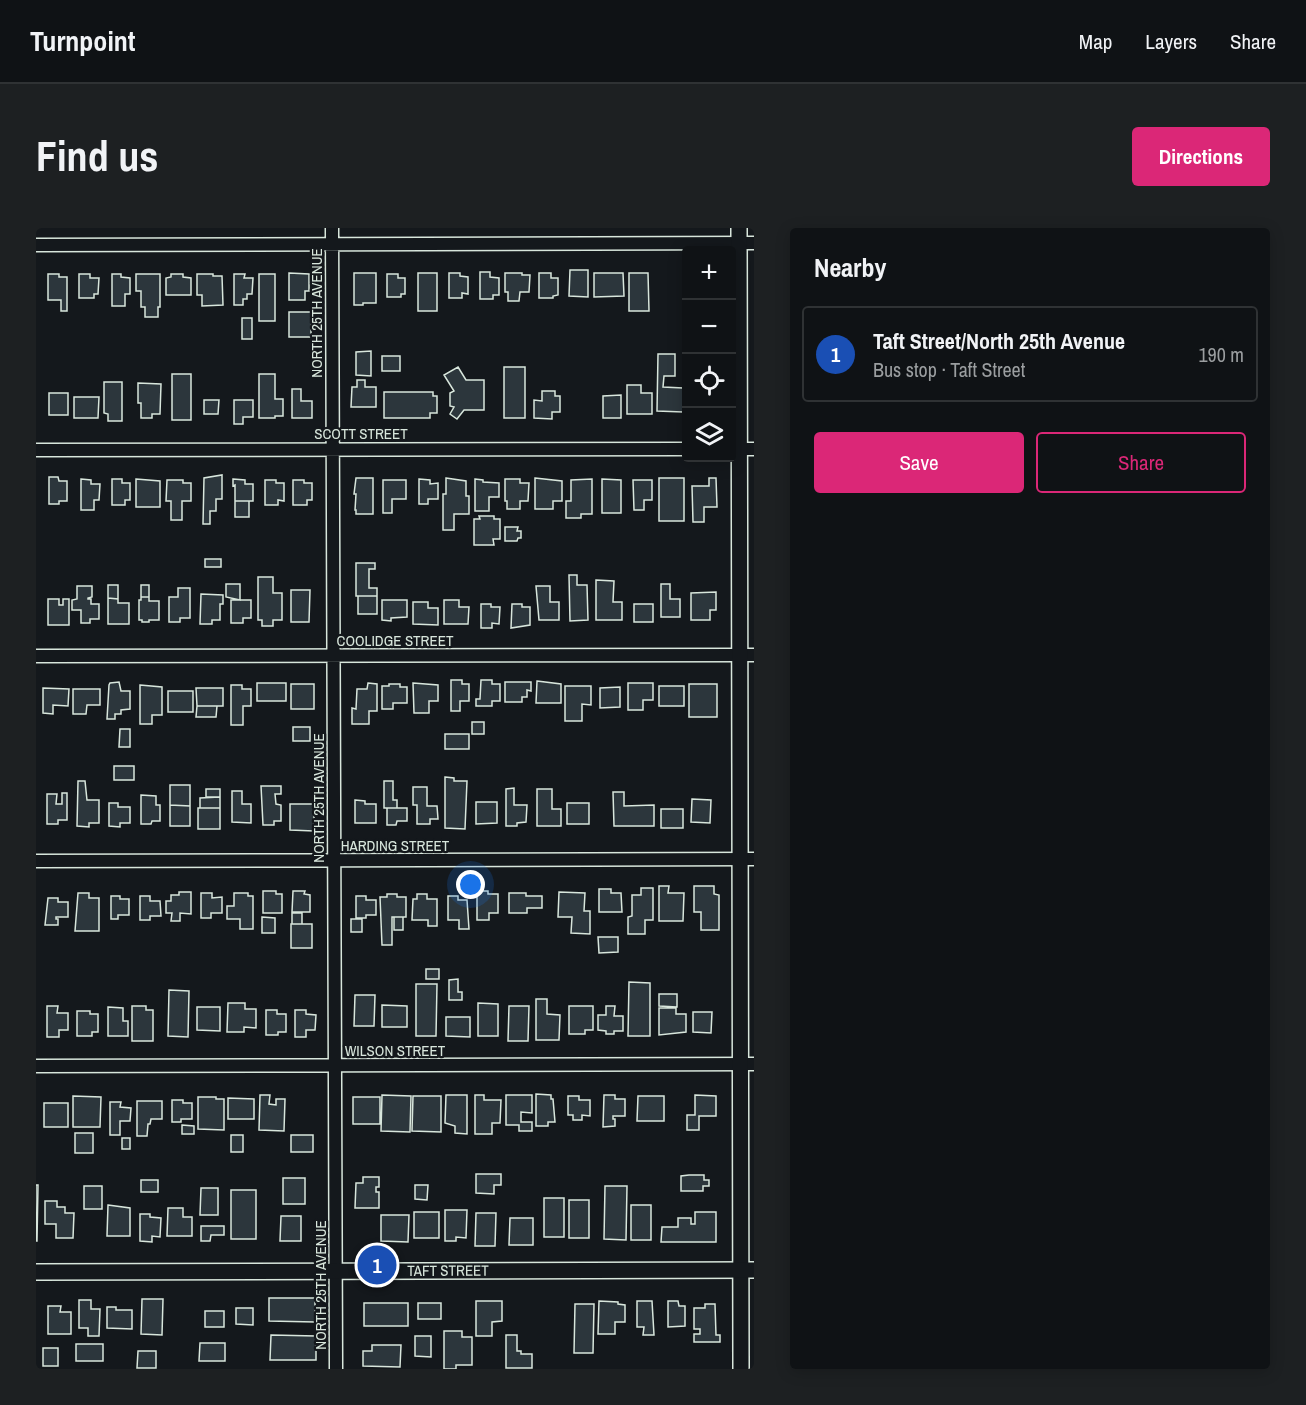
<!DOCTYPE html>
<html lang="en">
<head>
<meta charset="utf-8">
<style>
  :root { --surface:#0f1215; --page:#1d2022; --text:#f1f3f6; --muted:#9b9ea0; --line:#2f3234; --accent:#db2777 }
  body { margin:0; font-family:"Archivo Narrow",sans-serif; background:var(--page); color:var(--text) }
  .controls { position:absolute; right:18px; top:18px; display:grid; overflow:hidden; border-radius:6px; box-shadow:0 3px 15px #0003 }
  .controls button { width:54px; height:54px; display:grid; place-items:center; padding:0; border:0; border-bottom:2px solid var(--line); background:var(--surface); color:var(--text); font:30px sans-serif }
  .you { position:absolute; left:435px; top:657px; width:21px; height:21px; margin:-15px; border:4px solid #fff; border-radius:50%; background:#1a73e8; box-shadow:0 0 0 9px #1a73e833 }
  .badge { display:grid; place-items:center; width:39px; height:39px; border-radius:50%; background:var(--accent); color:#fff; font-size:20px; font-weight:700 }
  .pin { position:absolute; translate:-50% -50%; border:3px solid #fff; box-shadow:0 2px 6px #0006 }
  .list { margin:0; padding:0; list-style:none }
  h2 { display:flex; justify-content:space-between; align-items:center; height:78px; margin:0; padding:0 24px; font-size:26px }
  h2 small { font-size:20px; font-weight:400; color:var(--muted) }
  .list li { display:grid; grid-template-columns:39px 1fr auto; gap:18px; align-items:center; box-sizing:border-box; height:96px; margin:0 12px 12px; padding:0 12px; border:2px solid var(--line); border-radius:6px }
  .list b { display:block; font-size:22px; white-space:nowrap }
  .list p { margin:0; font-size:20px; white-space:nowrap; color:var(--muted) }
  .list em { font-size:20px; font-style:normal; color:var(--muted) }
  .actions { display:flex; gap:12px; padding:18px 24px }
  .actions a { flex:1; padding:14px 0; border:2px solid var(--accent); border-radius:6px; text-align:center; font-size:21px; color:var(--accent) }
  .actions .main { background:var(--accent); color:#fff }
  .icon { flex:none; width:33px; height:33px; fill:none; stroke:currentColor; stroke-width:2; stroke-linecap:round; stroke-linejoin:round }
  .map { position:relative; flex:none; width:718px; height:1141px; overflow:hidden; border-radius:6px }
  header { display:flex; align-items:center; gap:36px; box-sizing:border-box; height:84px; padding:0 30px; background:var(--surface); border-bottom:2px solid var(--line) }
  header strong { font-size:28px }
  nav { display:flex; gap:33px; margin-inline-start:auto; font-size:21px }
  .intro { display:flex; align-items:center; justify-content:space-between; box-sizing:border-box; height:144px; padding:0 36px }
  h1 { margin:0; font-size:42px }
  .button { padding:15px 27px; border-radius:6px; background:var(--accent); color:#fff; font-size:21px; font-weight:700 }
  main { display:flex; gap:36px; padding:0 36px }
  aside { flex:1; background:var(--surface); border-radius:6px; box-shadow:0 3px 15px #0003 }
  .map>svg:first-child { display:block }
</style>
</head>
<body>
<header>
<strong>Turnpoint</strong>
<nav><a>Map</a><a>Layers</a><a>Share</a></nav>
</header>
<div class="intro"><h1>Find us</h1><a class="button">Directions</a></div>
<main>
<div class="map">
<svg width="718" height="1141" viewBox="0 0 718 1141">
  <rect width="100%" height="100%" fill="#14181c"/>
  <!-- building -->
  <path fill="#2c363c" stroke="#d8e6dc" stroke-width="1.5" d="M534 42H552V69L533 68Z
    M444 44H454V49L463 50V67H457V71H444Z
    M253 45 273 46V63H269V72H253Z
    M318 45H340V75H327V77H318Z
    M382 45H401V83H382Z
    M413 45H424V48L432 49V66L426 65V70H413Z
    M469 45H486V47H494L493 64H484L483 73H472V64H469Z
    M503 45H515V50H522V67L517 68V70H503Z
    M558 45H587L588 68 558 69Z
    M593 45H612L613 83H593Z
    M12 46H23V49H31V83H25V72H12Z
    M43 46H54V50H63L62 66H58V70H43Z
    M76 46H85V49L94 50V66H89V78H76Z
    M100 46H124V79H122V89H109V79H105V63H100Z
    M135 46H147V49L155 50V67H130V50L135 49Z
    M161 46H177V48H186L187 77 166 78V67H161Z
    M198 46H209L208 50H217L216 66H211V71H207V77H198Z
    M223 46H239V93H223Z
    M351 46H362V50H369V66H365V69H351Z
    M253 84H275V109H253Z
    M206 90H216V111H206Z
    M335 123V148L320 147V124Z
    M622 126H639V148H628L627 159 647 160V184L621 183Z
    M346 128H364V143H346Z
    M422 139 430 152H448V182H428L421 191 414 186 418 179 414 178V165L418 163 408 147Z
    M468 139H489V190H468Z
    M136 146H155V192H136Z
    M223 146H239V171H247V188H239V190H223Z
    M321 152H329V159H340V179H315L316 159H321Z
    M68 154H86V193H72V186L68 185Z
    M102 155 125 156 124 186H116V190H105V175H102Z
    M591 157H605V165H616V186H591Z
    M256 161H265V173H276V190H256Z
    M506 163H519V168H524V184H516V191L498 190V172L506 173Z
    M348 164H397V168H401V185H394V190H348Z
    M13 165H32V187H13Z
    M585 167V190H567V168Z
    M38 169H63L62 190H38Z
    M168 172H183L182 186H168Z
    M198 172H217V189H207V196H198Z
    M186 247V271H180V283H174V296H167L168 250Z
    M13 249H22L23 253H31V273H23V276H13Z
    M320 250H337V286H320V282H319L320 266H318Z
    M410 250 430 253V268H433V286H418V302H407V266H410Z
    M499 250 526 253V273H517V281H499Z
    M623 250H648V293H623Z
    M673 250H680L681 279H668V294H657L656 258H673Z
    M45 251 55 252V256H64L63 272H58V282H45Z
    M76 251H86V255H94V272H89V277H76Z
    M100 251 124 253V279H100Z
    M197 251 209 252V256H217V273H199V257L197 258Z
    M383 251 394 252V256L402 255V271H392V276H383Z
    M439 251 447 252V254L463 255V269H453V283H439Z
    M469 251H484V255H493L492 273H484V281H471V273H469Z
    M556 251V286H545V290H530V273H535V252Z
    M566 251 585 252V285H566Z
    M131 252H147V255H155V273H146V292H135V273H130Z
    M229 252H240V255H248V273L242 272V277H229Z
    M257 252H268V255H276V272H271V277H257Z
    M347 252H370V271H356V285H347Z
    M597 252H616V272H608V282H598Z
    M199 273H213V289H199Z
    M443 288H458V291H464V311H457L458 317H438V291H444Z
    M469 299H482L481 303H485V310H482L481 313H469Z
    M169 331H185V339H169Z
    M320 335H339V341H333V360H341V368H320Z
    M533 347H541V357H551L552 392 534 393Z
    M222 349H237V365H246V392H237V398H226V392H222Z
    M560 352 578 353 577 374H586V392H560Z
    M190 356H204V372L190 369Z
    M625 356H634V371H644V389H625Z
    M72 357H82V371L72 370Z
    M105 357H113V369H105Z
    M41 358H56V369L52 370V371H55V376H63V391H54V395H45V382H36V372L41 371Z
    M500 358H514V374H523V392H503Z
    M142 360H154V390H144V394H133V369H142Z
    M255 362H274L273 394H255Z
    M680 364V382H674V392H655V365Z
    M165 366 187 367V376H184V392H176V396H164Z
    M322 368H341V386H322Z
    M105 369H113V373H123V392H113V394H106V392H103V372H105Z
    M72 370 82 371V375H93V396H72Z
    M12 371H23V377H27V371H33V397H12Z
    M195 372H215V390H207V395H195Z
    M346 372H371V389L355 390V393L346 392Z
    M408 372H423V379H433L432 396H408Z
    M377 374H392V380H402V397L377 396Z
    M445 376H455V379H464L463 396 456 395V400H445Z
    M476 376H486V379H494V397L475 400Z
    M598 376H617V394H598Z
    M415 452H426V456H433V473H424V483H415Z
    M445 452H456V456H464V473H456V478H440V471H444Z
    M501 453 525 456V475H500Z
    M83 454 85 463H94V481L85 482V486H79V491H71L73 457 74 455Z
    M469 454H495V463L491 462V469H486V474H469Z
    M221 455H250V473H221Z
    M332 455 341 456V483H333V496H316V480L320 481 321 461H331Z
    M377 455 402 457V473H393V485H378Z
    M592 455H617V472H607V482H592Z
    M255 456H278V481H255Z
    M353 456H364V459H371V475H357V481H346V458H353Z
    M653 456H681V489H653Z
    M104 457 126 459V487H116V496H104Z
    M195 457H206V461H215V478H207V497H195Z
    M529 458H555V477L546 476V493H529Z
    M623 458H648V478H623Z
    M584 459V479L564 480V460Z
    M7 460 33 461 32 478 17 477V486L7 485Z
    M160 460H187V478H161Z
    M37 461H64V477H51L50 486H37Z
    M132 463H157V484H132Z
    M161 478H181L180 489H160Z
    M436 494H448V506H436Z
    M257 499H274V513H257Z
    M84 501H94V519H83Z
    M409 506H433V521H409Z
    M78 538H98V552H78Z
    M409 549 418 550V553H431L429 601 409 600Z
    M42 553H49L51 572H63V595H53V599L41 598Z
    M348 553H357V572H361V580H348Z
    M134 557H154V578L134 577Z
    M225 558H245V566H239L240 576 245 577V593H238V597H227Z
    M377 559H391V578H401L402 591H394V596H381V577H377Z
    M478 560V577H491L490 594 481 595V598H470V561Z
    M170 561H184V569H170Z
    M501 561H516V581H525V598H501Z
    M196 563H206V576H215V595L196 594Z
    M577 564H588V578L618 577V598H578Z
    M26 565H31V592H22V596H11V566H21L20 576H26Z
    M105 567 120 568V577H124V593H116L115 596H105Z
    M184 569V580H164V570Z
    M656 571 675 572 674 595 655 594Z
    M319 572 329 573V576H340V595H319Z
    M440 574H461V595L440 596Z
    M73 575H82V579H94V595H84V599L73 598Z
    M531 575H553V596H531Z
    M254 576H278V603L254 602Z
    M134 577 154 578V598H134Z
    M162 580H184V601H162Z
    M351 580H371V593H361L360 597H351Z
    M625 581H647V600H625Z
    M623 658H633L632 665H648L647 693H623Z
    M658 658H678V666L683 667V702H665V684H658Z
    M605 660H617V692H609V706H592V689L596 688V667H605Z
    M563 661H575V665H585L586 684H563Z
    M227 663H240V666H246V685H227Z
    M257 663H269L268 666 274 667V684H256Z
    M441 663H452V666H462V685H453V692H441Z
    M143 664H155V686L144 685V693H135L136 685H130V673H135V667H143Z
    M523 664 549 665 548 683H554V706L535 705 536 689H522Z
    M42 665H53V670H63V703H39Z
    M165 665H176V670L186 669V685H175V690H165Z
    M198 665H212V668H217V701H204V691H191V678H198Z
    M473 665H490V668H506V680H491V685H473Z
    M351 666H361V669H370V689H356V717H346L344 669H351Z
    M381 666H391V671H401V698H392V692H376L377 671H381Z
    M75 668H84V671H93V687H82V691H75Z
    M104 668H114V673H124L125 688H114V692H104Z
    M320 668H330V672H340V687H330V690H320Z
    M412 668H422V672H431L433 701H423V692H412Z
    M12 670H22V674H32V689H20V691H22V697H9Z
    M256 685H266V696H256Z
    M226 689 239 690V705H226Z
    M358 689H367V702H358Z
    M315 691H326V704H315Z
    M255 696H276V720H255Z
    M562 709H582V724L563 725Z
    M390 741H403V751H390Z
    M422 751V764H426V772H413V752Z
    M593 754 614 755V808H592Z
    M380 756H401L400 808H380Z
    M133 762 153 763 152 809 132 808Z
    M623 766H641V779L623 778Z
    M319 767H339L338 798H318Z
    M500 771H511V786L524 787 523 812H500Z
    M192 775H209V781H220V800L208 799V804H191Z
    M442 775 462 776V808H442Z
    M346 777 371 778V799H346Z
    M11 778H22L21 785H32V802H23V809H11Z
    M96 778H110V782H117V813H96Z
    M473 778H493L492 813H472Z
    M533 778H557V802H549V806H533Z
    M570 778H579L578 788H587V803H578V806H570V803L562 802V787H570Z
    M72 779 87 780V793H92V808H72Z
    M161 779H184V803L161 802Z
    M623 780H640V786H650V804L623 807Z
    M230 782H241V786H250V804H242V807H230Z
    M259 782H270V786L280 787 279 802H270V809H259Z
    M41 783H54V786H62V804H56V808H41Z
    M657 784H676L675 805 657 804Z
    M410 789H434V809L410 808Z
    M500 866 515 867V871H517L519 894H512V898H500Z
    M224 867H234L233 876 240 877V871H249L248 903 223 902Z
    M346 867 375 868 374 904 345 903Z
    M410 867H431V906L419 905V898L409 895Z
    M439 867H448V872H465L464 895H456V906H439Z
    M470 867H496V885L485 884V894H496V903H483V897H470Z
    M568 867H579V871H589V888H577V891H579V898L567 899Z
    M659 867 680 868V888H663V902H651V887H659Z
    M37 868 65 869 64 899H37Z
    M377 868H405V904L376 903Z
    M532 868H543V872H554V888L546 887V892H537V887H532Z
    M602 868H628V893H601Z
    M162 869H180V871H188V902L162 901Z
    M317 869H344V896H317Z
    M192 870 218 871V891H192Z
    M136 872H147V875H156V891H145V894H136Z
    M101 873H126V891H115L114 896H112L111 908H101Z
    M74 874H85L84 879 95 880 94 893H84V907H74Z
    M8 875H32V899H8Z
    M146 897 158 898V906H146Z
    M39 905H57V925H39Z
    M195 907H207V924H195Z
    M255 907H277V924H255Z
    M86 910H94V921H86Z
    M440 946H465V957H458V966L440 965Z
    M653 947H668V952H673V958H667V963H645V948Z
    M327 949H343V959H340V964H343V980H319L320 955H327Z
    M247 950H269V976H247Z
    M105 952H122V964H105Z
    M0 957H2L1 1013H0Z
    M379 957H392L391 972 379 971Z
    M48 958H66V981H48Z
    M569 958H591L590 1012 568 1011Z
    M165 960H182V987H164Z
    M195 962H220V1011H195Z
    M508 970H528V1009H508Z
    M533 972H553V1010H533Z
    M9 973H21V979H29V985H38L37 1010H20V996H9Z
    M72 977 94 980V1008H71Z
    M595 977H615V1012H595Z
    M132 980H147V989H156V1008H131Z
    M409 982H431L430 1010 420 1009V1013H409Z
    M378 984H403V1010H378Z
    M659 984H680V1014H625L626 999H642V990H655V996H659Z
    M440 985H460L459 1018H439Z
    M104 986H114V989L125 990 124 1009 116 1008V1014L104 1013Z
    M345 987H373L372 1014 345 1013Z
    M245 988H265V1013H244Z
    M474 990H497V1017H473Z
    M165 998H188V1007H175L174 1013H165Z
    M233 1070H279V1094L233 1093Z
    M106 1071H127L126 1107 105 1106Z
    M43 1072H55V1081H64L63 1108H52V1100H43Z
    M440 1073H466V1093L456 1094V1108H440Z
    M563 1073 582 1074V1076L589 1077V1094H579V1106H562Z
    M601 1073H616L618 1107H607L608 1099H601Z
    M632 1073H642L643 1078H649V1098L632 1099Z
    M328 1075H372V1098H328Z
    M382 1075H405V1091H382Z
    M539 1076H558L557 1125H538Z
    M669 1076H679L680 1107H684V1114H658V1106H664V1101H658V1080H669Z
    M12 1078H25L24 1084H35V1106H12Z
    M71 1079H80V1082H96V1101L71 1100Z
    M200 1080H217V1097L200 1096Z
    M169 1083H188V1099H169Z
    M408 1103H426V1109H436V1137H420V1141H408Z
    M235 1107 280 1108V1132H234Z
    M470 1107H481V1123H485V1126H496V1140H470Z
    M379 1108H395V1129L379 1128Z
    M164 1115H189V1133H163Z
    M40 1116H67V1133H40Z
    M336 1117H365L364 1139 327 1138V1123H336Z
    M7 1120H22V1138H7Z
    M102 1123H120V1140H101Z"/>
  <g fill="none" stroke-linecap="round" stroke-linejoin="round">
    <defs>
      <path id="minor" d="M296 0 300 1141
        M0 17 718 15
        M696 221H718
        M0 222 650 221
        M0 428 718 427
        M0 633 718 631
        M0 838 718 836"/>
      <g id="tertiary">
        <path d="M703 0 705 1141"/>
        <path id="s1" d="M0 1044 718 1042"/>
      </g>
    </defs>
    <!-- minor casing -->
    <use href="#minor" stroke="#d8e6dc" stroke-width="15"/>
    <!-- tertiary casing -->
    <use href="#tertiary" stroke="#d8e6dc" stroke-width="18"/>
    <!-- minor -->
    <use href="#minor" stroke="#14181c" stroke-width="12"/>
    <!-- tertiary -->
    <use href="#tertiary" stroke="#14181c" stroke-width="15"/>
  </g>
  <g text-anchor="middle" stroke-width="4.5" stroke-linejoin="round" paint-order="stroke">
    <!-- street labels -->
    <g font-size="15" fill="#d8e6dc" stroke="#14181c">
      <text transform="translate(281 85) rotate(-90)" y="5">NORTH 25TH AVENUE</text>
      <text x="325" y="211">SCOTT STREET</text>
      <text x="359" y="418">COOLIDGE STREET</text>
      <text transform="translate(283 570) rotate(-90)" y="5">NORTH 25TH AVENUE</text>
      <text x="359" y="623">HARDING STREET</text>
      <text x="359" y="828">WILSON STREET</text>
      <text dy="5" stroke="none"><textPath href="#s1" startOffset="412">TAFT STREET</textPath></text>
      <text transform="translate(285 1057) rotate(-90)" y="5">NORTH 25TH AVENUE</text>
    </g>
  </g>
</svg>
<div class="controls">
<button>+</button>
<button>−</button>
<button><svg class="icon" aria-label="locate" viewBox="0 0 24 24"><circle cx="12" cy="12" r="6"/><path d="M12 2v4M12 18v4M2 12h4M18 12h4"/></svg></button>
<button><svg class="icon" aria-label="layers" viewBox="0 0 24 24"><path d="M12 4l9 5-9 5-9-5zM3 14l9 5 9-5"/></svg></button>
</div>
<div class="you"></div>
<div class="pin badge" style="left:341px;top:1037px;background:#1a4fb4">1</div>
</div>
<aside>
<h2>Nearby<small></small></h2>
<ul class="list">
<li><span class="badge" style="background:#1a4fb4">1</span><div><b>Taft Street/North 25th Avenue</b><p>Bus stop · Taft Street</p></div><em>190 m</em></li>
</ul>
<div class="actions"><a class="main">Save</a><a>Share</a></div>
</aside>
</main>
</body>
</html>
